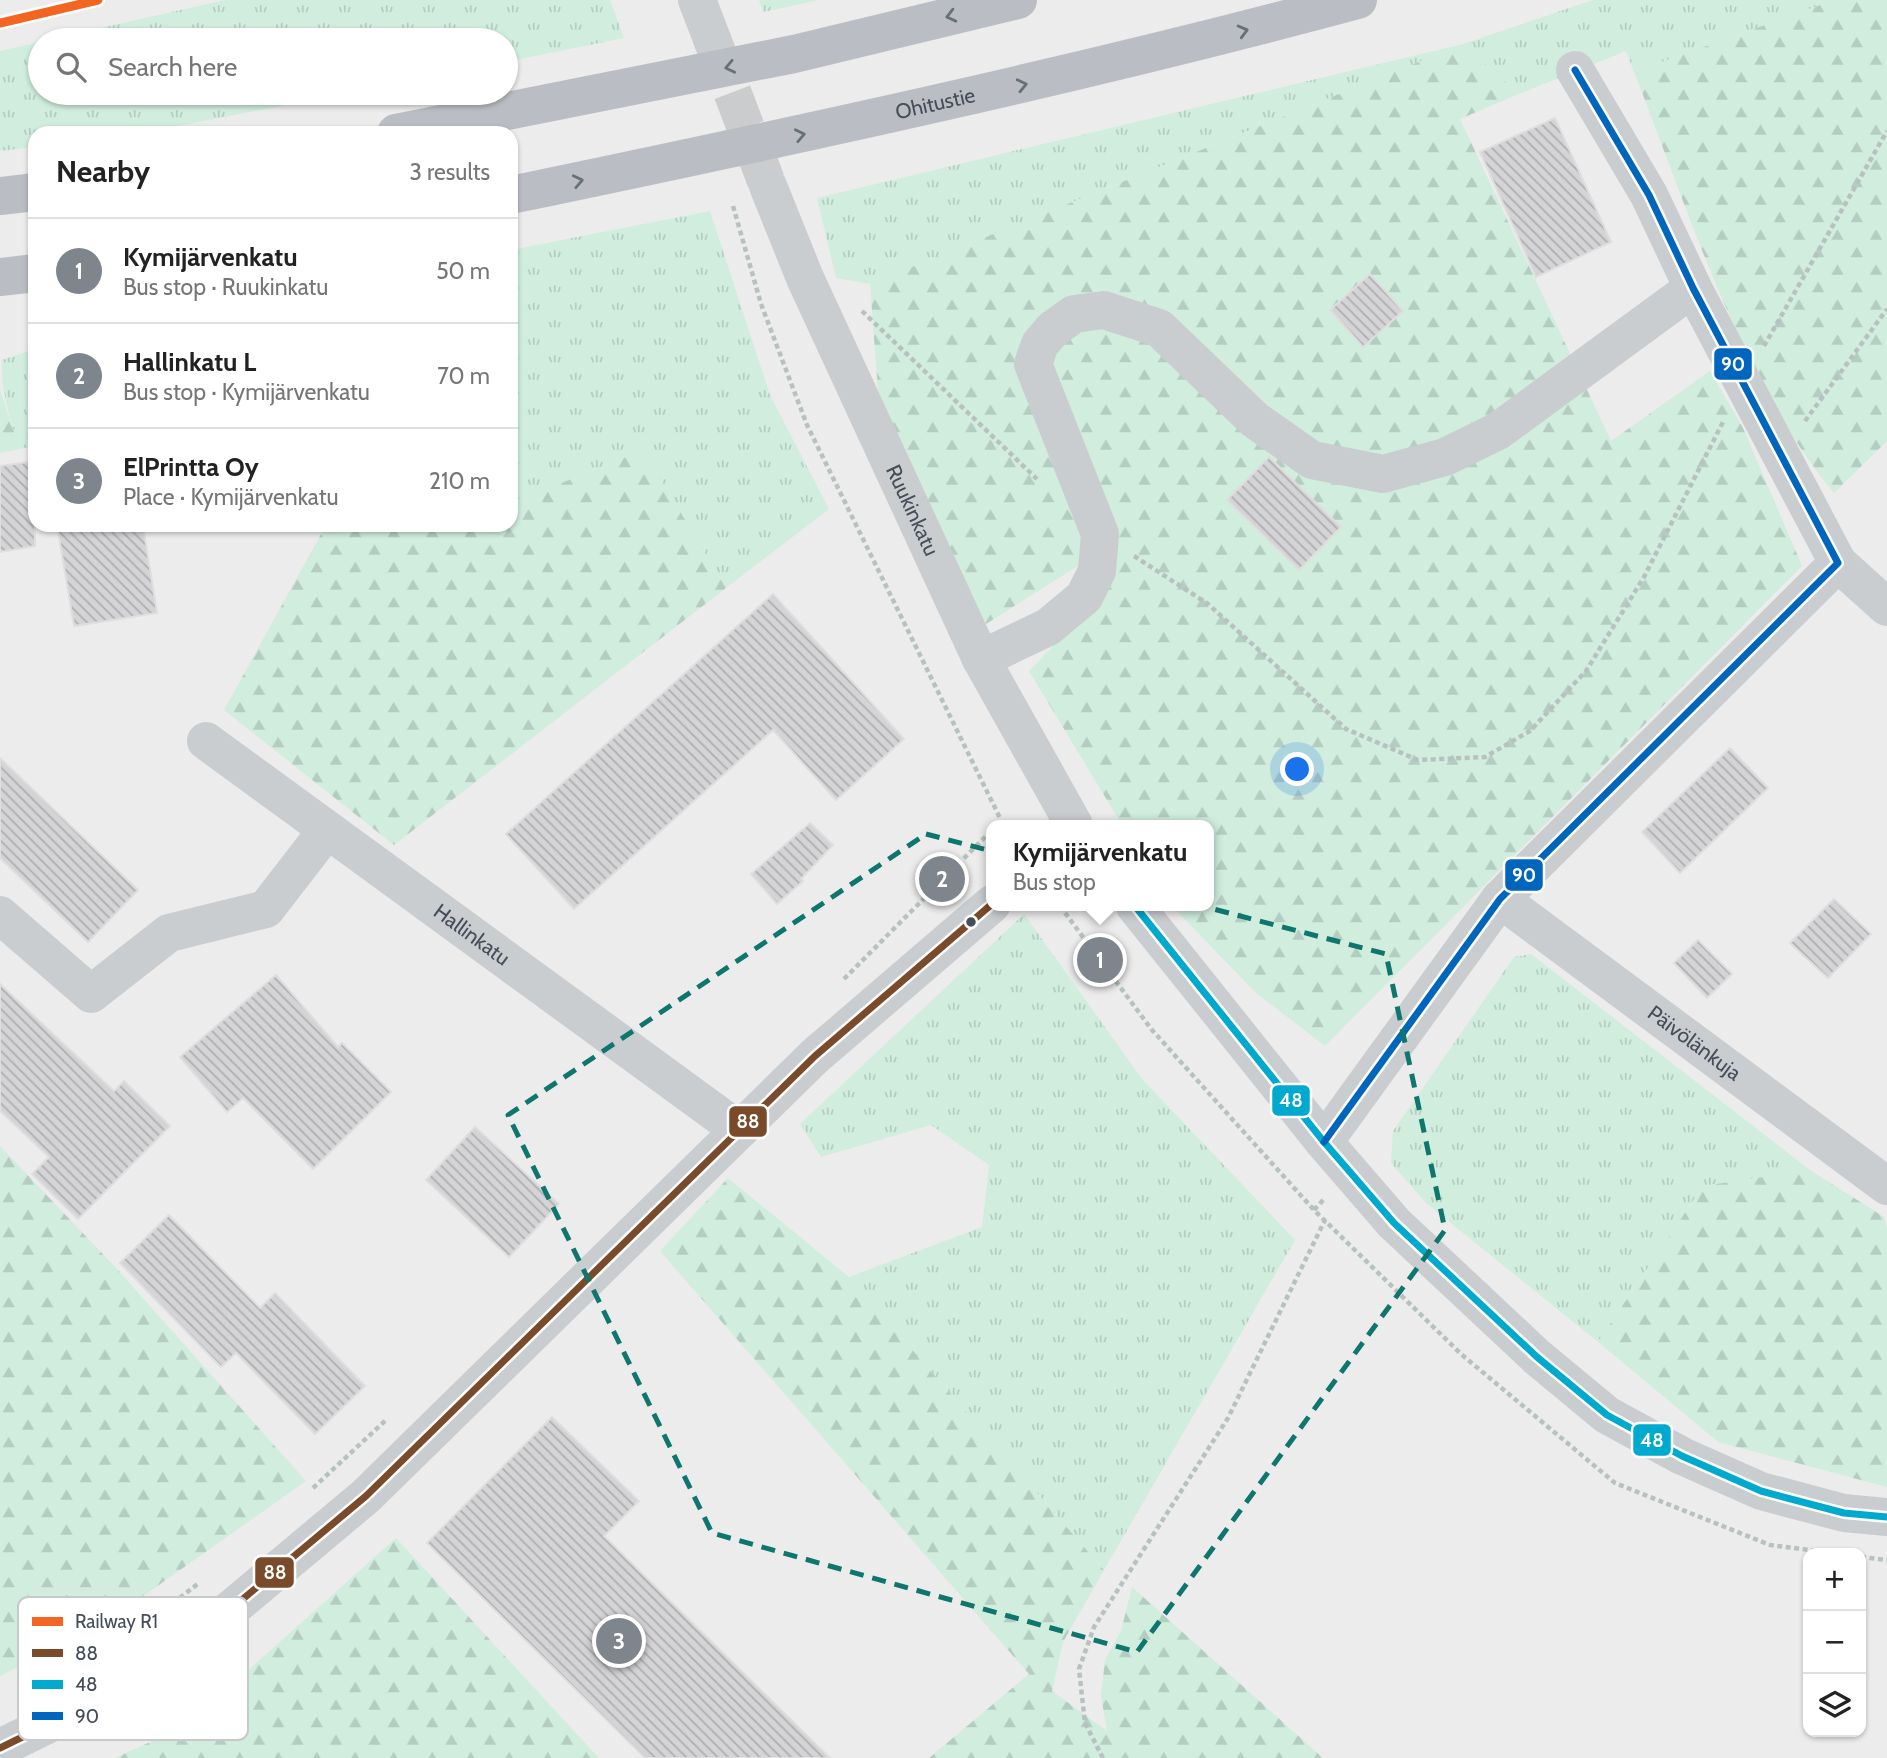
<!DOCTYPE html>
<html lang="en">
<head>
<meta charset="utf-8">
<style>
  :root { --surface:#fff; --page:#f6f6f6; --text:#222; --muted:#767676; --line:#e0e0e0; --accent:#7f858c }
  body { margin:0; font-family:Cabin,sans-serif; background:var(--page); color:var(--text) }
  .controls { position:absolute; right:21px; bottom:21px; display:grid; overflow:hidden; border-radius:14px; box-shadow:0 2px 5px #0004 }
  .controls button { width:63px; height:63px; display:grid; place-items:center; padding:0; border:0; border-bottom:2px solid var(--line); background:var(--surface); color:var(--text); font:35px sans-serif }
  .you { position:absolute; left:1298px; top:770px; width:24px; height:24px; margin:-18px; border:5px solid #fff; border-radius:50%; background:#1a73e8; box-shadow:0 0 0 10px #1a73e833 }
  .badge { display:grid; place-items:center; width:46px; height:46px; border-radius:50%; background:var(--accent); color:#fff; font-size:23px; font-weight:700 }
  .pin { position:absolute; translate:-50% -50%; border:4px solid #fff; box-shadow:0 2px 7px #0006 }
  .popup { position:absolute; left:986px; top:820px; width:228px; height:91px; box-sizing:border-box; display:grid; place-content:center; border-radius:14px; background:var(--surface); filter:drop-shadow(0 2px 5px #0005); font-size:23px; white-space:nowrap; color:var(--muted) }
  .popup b { font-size:26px; color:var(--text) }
  .popup::after { content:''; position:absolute; left:50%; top:100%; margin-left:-14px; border:14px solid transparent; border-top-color:var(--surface) }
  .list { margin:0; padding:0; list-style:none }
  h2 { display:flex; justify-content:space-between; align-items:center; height:91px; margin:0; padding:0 28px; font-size:30px }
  h2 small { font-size:23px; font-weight:400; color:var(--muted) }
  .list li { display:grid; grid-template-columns:46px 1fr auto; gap:21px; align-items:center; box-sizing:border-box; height:105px; padding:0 28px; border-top:2px solid var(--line) }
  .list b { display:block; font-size:26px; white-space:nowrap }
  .list p { margin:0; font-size:23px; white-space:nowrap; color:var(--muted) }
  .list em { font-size:23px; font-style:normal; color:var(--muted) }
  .icon { flex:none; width:38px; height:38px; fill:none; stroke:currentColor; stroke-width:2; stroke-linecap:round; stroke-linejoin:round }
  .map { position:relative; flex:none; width:1887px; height:1758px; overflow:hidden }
  .search { position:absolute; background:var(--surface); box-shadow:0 2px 5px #0004; left:28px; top:28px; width:490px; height:77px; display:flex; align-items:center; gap:18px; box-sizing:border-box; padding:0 24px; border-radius:38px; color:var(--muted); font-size:26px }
  .panel { position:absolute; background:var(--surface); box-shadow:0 2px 5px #0004; left:28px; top:126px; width:490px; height:406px; border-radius:21px }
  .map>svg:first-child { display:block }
</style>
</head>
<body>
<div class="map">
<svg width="1887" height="1758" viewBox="0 0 1887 1758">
  <defs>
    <pattern id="grass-tufts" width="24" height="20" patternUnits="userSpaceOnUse" patternTransform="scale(1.75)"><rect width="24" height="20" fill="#d0edde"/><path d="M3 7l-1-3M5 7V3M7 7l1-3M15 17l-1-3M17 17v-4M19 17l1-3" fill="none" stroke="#b4cdc1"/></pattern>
    <pattern id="forest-firs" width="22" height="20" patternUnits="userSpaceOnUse" patternTransform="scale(1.75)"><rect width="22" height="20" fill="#d0edde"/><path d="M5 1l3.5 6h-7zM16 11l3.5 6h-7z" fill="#b4cdc1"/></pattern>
    <pattern id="building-back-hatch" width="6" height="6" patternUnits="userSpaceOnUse" patternTransform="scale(1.75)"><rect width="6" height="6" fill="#d4d4d6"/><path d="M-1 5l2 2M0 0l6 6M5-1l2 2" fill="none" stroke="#aeaeb0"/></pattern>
  </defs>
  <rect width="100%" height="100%" fill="#edecec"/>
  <!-- grass -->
  <path fill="url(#grass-tufts)" d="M225 0H610L624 38 506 62V40H47Z
    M759 0H819L763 12Z
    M1593 0H1834L1634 72 1626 51 1519 94 1463 44 870 284 836 278 817 198 1463 44Z
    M40 42V93H347L143 133H35V147L0 151V51Z
    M710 211 770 395 829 509 726 588 643 450 517 501 511 497V250Z
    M35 349V446L20 449C11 423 0 387 2 360Z
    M1024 914 1142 1079 1295 1240 1104 1570 849 1277 982 1227 989 1165 931 1125 821 1157 800 1124Z
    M1531 954 1810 1170 1703 1186 1598 1342 1426 1203 1391 1163 1393 1131 1514 957Z"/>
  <!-- forest -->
  <path fill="url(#forest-firs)" d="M1834 0H1887V441L1834 493C1740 380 1688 209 1634 72Z
    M1463 44 1519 94 1460 119 1611 441 1710 371 1743 428 1802 566 1325 1046 1256 993 1172 906H1208V825H1122L1029 671 1113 583 1081 564 986 624 879 404 870 284Z
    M0 390 20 449 0 453Z
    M643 450 726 588 394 845 224 710 326 525H511V497L517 501Z
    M0 1146 117 1269 306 1481 98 1628 0 1676Z
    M1810 1170 1884 1217 1887 1227V1487L1718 1442 1598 1342 1703 1186Z
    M728 1178 849 1277 1104 1570 1063 1642 1052 1691 1107 1731 1101 1696 1105 1660 1121 1631 1132 1587 1323 1758H929L1029 1674 660 1251Z
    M396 1538 599 1758H115L187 1725Z"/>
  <!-- building -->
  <path fill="url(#building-back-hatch)" stroke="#dededf" stroke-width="2" d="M1555 118 1611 242 1536 277 1480 152Z
    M1370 274 1403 311 1363 347 1330 310Z
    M1269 457 1341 527 1299 570 1227 500Z
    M35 461V546L0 552V466Z
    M57 525H143L157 613 74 626Z
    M773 594 904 739 836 800 773 730 574 909 506 834Z
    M1730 748 1768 788 1680 873 1642 832Z
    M0 758 138 890 88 942 0 858Z
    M810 823 833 845 801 879 803 881 777 904 751 874Z
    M1834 899 1871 934 1828 978 1790 943Z
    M1698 940 1732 974 1707 998 1674 963Z
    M276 975 338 1047 342 1043 391 1092 313 1169 243 1098 227 1112 180 1057Z
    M0 984 114 1091 124 1081 170 1126 78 1219 32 1174 49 1157 0 1111Z
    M475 1127 559 1204 509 1257 426 1180Z
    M169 1215 260 1308 275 1293 365 1386 315 1434 236 1353 221 1367 120 1263Z
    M552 1417 639 1501 604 1536 830 1758H645L427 1543Z"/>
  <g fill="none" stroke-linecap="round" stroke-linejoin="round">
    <!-- minor-tunnel -->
    <path stroke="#cbccce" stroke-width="38" stroke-dasharray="38 19" stroke-linecap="butt" d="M712 39 768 186"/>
    <!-- path -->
    <path stroke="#b7c2c0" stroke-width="4.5" stroke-dasharray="5 3.5" stroke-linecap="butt" d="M733 206 761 304 807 425 1001 820
      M862 311 1037 479
      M1764 346 1887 131
      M1805 421 1887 309
      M1134 556 1208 604 1346 729 1418 760 1485 757 1530 731 1586 671 1644 577 1723 422
      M996 825 1001 820 1004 825
      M1060 906 1152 1030 1314 1210 1461 1354 1615 1483 1770 1545 1834 1553
      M844 979 992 830
      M1314 1210 1325 1198
      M313 1488 386 1420
      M1861 1557 1887 1560
      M173 1603 199 1583
      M1103 1758 1085 1723 1079 1669 1094 1627 1228 1418 1325 1220"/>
    <!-- minor -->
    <g stroke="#cacdd0" stroke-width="38">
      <path d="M697 0 712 39"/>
      <path id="s1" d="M768 186 805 278 981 659 1074 825"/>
      <path d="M1838 563 1887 607"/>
      <path d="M981 659 1048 627 1084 597 1097 571 1100 534 1033 364 1040 344 1053 329 1074 314 1104 310 1159 328 1255 420 1312 460 1383 474 1445 457 1498 431 1693 288"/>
      <path id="s2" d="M206 741 739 1130"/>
      <path id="s3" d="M1500 899 1887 1186"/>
      <path d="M1135 906 1324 1142 1394 1223 1537 1357 1607 1415 1682 1456 1761 1491 1844 1513 1887 1517"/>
      <path d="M0 915 91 994 169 933 266 909 327 830"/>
      <path d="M1324 1142 1500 899 1838 563 1693 288 1649 195 1575 70"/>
      <path d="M0 1748 53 1722 207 1629 366 1496 815 1056 992 904"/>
    </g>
    <!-- highway -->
    <g stroke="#babec4" stroke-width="38">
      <path d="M396 133 794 54 1018 0"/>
      <path id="s4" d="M511 195C795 136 1078 75 1358 0"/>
      <path d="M0 196 35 192"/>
      <path d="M0 277 35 273"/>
    </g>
    <defs>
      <path id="bus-1" d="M0 1748 53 1722 207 1629 366 1496 815 1056 992 904"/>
      <path id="bus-2" d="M1135 906 1324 1142 1394 1223 1537 1357 1607 1415 1682 1456 1761 1491 1844 1513 1887 1517"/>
      <path id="bus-3" d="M1324 1142 1500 899 1838 563 1693 288 1649 195 1575 70"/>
    </defs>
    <!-- bus-1 casing -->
    <use href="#bus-1" stroke="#fff" stroke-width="12"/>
    <!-- bus-2 casing -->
    <use href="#bus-2" stroke="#fff" stroke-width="12"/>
    <!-- bus-3 casing -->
    <use href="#bus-3" stroke="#fff" stroke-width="12"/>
    <!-- bus-1 -->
    <use href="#bus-1" stroke="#7a4b2a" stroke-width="7"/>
    <!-- bus-2 -->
    <use href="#bus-2" stroke="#00a9ce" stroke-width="7"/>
    <!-- bus-3 -->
    <use href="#bus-3" stroke="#0065bd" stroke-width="7"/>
    <defs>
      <path id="rail-1" d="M0 23 98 0"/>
    </defs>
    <!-- rail-1 casing -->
    <use href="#rail-1" stroke="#fff" stroke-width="14"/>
    <!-- rail-1 -->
    <use href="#rail-1" stroke="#f26522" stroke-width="9"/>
  </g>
  <!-- one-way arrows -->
  <defs><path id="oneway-chevron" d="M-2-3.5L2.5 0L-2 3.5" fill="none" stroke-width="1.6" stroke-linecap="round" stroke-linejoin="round" transform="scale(1.75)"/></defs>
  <g stroke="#676f78">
    <use href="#oneway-chevron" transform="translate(951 16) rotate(166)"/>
    <use href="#oneway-chevron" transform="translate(1243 31) rotate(-15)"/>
    <use href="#oneway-chevron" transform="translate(730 67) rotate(168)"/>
    <use href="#oneway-chevron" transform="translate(1022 85) rotate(-13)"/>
    <use href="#oneway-chevron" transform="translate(800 135) rotate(-12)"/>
    <use href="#oneway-chevron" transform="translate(578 181) rotate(-12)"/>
  </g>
  <!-- marked area -->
  <path fill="none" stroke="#0f766e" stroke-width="5" stroke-dasharray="14 9" stroke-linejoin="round" d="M926 834 1386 954 1445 1230 1137 1652 712 1533 508 1115Z"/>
  <!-- markers -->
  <circle fill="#444d58" stroke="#fff" stroke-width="2.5" cx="971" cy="922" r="6"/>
  <g text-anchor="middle" stroke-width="5" stroke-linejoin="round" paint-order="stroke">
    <!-- street labels -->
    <g font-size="21" fill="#444d58" stroke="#fff">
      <text dy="7" stroke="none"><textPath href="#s4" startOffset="434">Ohitustie</textPath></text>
      <text dy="7" stroke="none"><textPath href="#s1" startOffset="355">Ruukinkatu</textPath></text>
      <text dy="7" stroke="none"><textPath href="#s2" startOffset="329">Hallinkatu</textPath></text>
      <text dy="7" stroke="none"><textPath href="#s3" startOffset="242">Päivölänkuja</textPath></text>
    </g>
  </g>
  <!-- legend -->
  <rect x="18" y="1597" width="230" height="143" rx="10" fill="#fff" stroke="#c7cacd" stroke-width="2"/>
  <rect x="32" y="1617" width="31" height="9" fill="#f26522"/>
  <rect x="32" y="1649" width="31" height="8" fill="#7a4b2a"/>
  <rect x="32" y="1680" width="31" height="9" fill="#00a9ce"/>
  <rect x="32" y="1712" width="31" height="8" fill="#0065bd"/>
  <g font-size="19" fill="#444d58">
    <text x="75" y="1628">Railway R1</text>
    <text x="75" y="1660">88</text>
    <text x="75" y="1691">48</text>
    <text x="75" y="1723">90</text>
  </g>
  <g stroke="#fff" stroke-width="2.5">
    <rect x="1713" y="347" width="40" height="34" rx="7" fill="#0065bd"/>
    <rect x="1504" y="858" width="40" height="34" rx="7" fill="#0065bd"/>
    <rect x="1271" y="1084" width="40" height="33" rx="7" fill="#00a9ce"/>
    <rect x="728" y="1105" width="40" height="33" rx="7" fill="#7a4b2a"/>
    <rect x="1632" y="1423" width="40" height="34" rx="7" fill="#00a9ce"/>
    <rect x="254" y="1556" width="41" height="33" rx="7" fill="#7a4b2a"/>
  </g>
  <g font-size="19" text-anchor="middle" font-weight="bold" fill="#fff">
    <text x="1733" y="371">90</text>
    <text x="1524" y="882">90</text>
    <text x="1291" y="1107">48</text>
    <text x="748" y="1128">88</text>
    <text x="1652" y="1447">48</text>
    <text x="275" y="1579">88</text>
  </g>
</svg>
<div class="controls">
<button>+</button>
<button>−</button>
<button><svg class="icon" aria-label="layers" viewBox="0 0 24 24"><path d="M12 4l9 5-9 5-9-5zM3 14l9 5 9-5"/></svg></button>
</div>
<div class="you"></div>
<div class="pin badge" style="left:1100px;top:960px">1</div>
<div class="popup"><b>Kymijärvenkatu</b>Bus stop</div>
<div class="pin badge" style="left:942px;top:879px">2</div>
<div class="pin badge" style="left:619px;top:1641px">3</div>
<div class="search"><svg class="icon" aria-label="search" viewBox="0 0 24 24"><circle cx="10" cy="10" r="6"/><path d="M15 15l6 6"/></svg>Search here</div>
<section class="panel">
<h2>Nearby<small>3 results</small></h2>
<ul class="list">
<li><span class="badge">1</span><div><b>Kymijärvenkatu</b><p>Bus stop · Ruukinkatu</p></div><em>50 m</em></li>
<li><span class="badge">2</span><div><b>Hallinkatu L</b><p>Bus stop · Kymijärvenkatu</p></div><em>70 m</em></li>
<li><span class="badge">3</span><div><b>ElPrintta Oy</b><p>Place · Kymijärvenkatu</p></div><em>210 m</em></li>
</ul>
</section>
</div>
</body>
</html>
